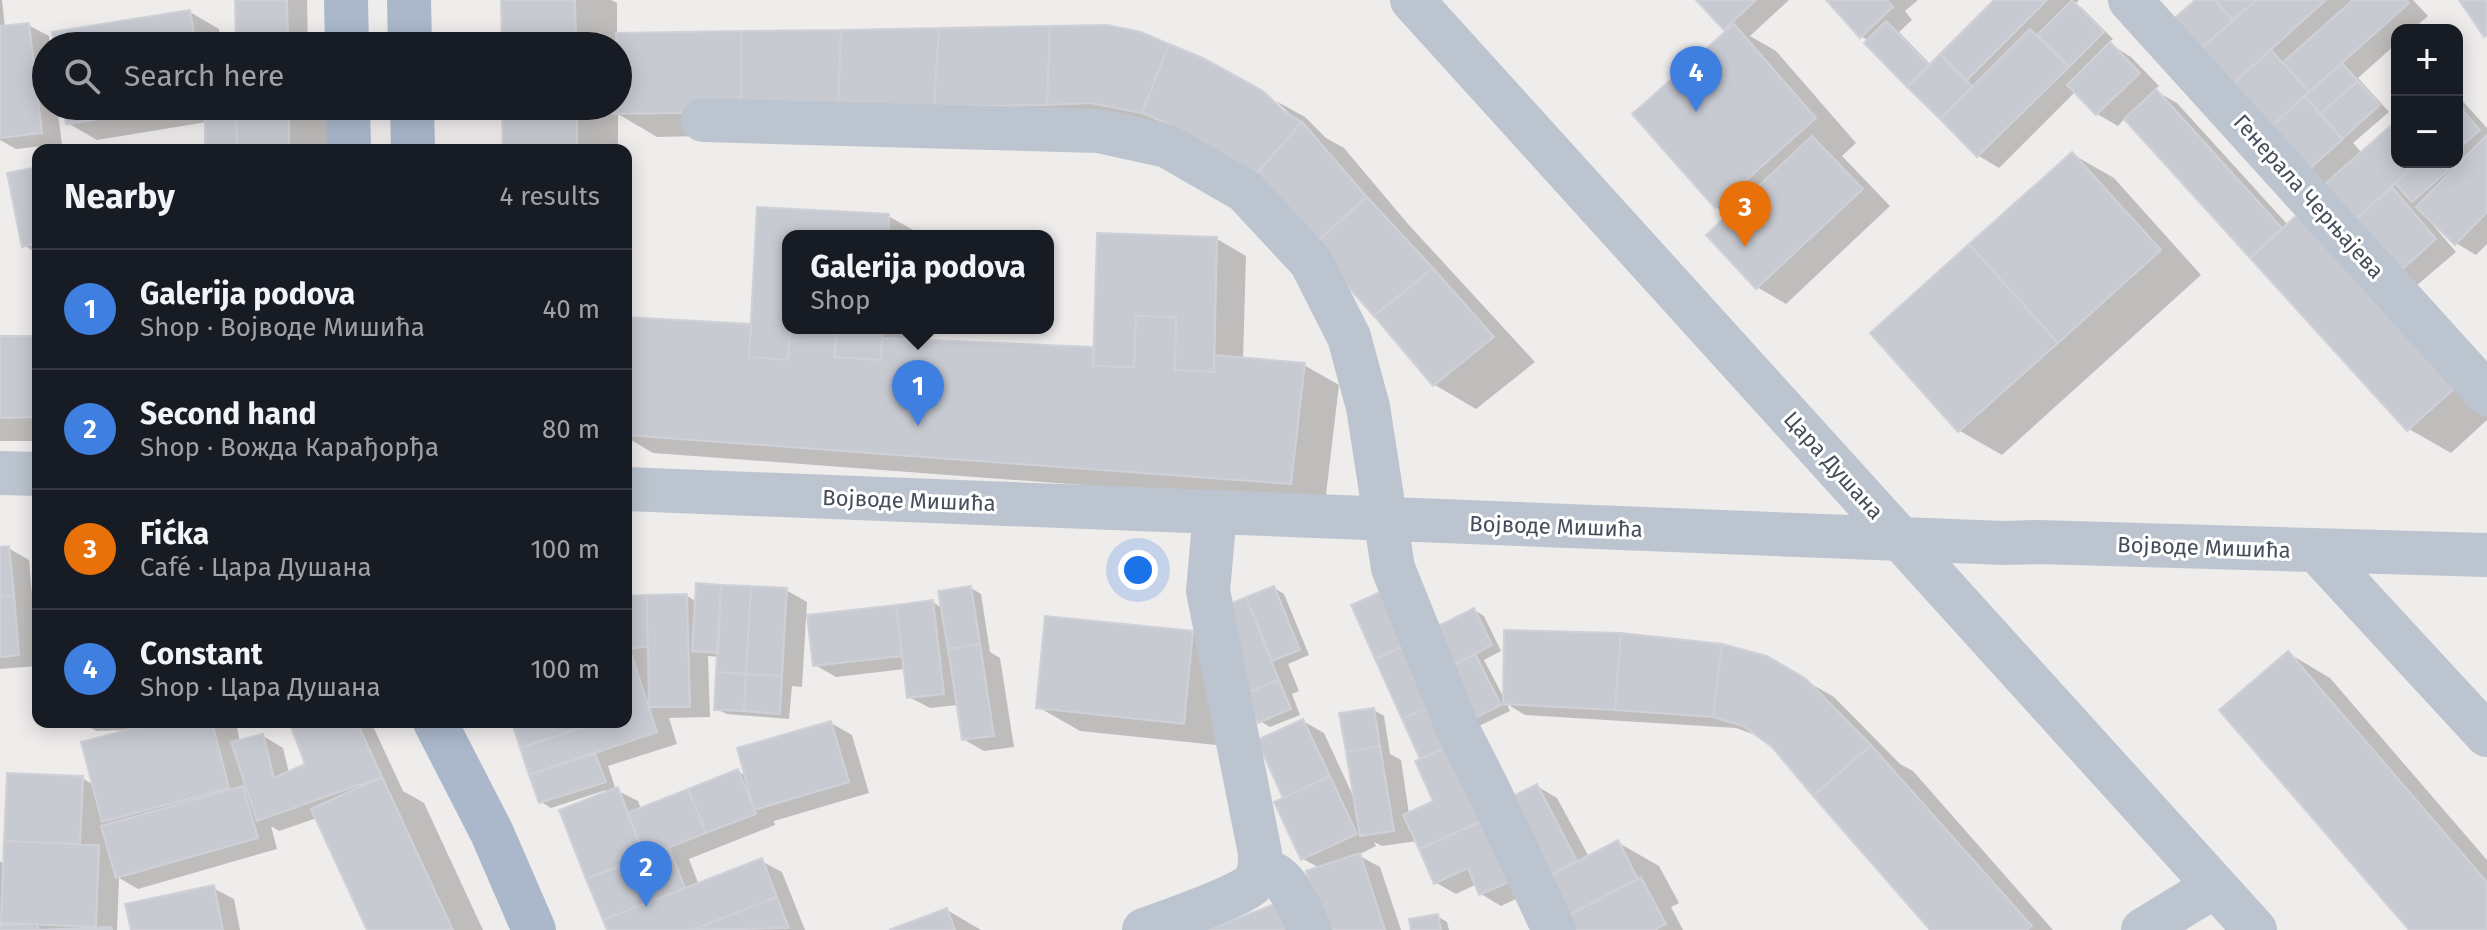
<!DOCTYPE html>
<html lang="en">
<head>
<meta charset="utf-8">
<style>
  :root { --surface:#171b24; --page:#20242c; --text:#f1f3f6; --muted:#9ea1a6; --line:#363941; --accent:#8fafeb }
  body { margin:0; font-family:"Fira Sans",sans-serif; background:var(--page); color:var(--text) }
  .controls { position:absolute; right:24px; top:24px; display:grid; overflow:hidden; border-radius:16px; box-shadow:0 4px 20px #0003 }
  .controls button { width:72px; height:72px; display:grid; place-items:center; padding:0; border:0; border-bottom:2px solid var(--line); background:var(--surface); color:var(--text); font:40px sans-serif }
  .you { position:absolute; left:1138px; top:570px; width:28px; height:28px; margin:-20px; border:6px solid #fff; border-radius:50%; background:#1a73e8; box-shadow:0 0 0 12px #1a73e833 }
  .badge { display:grid; place-items:center; width:52px; height:52px; border-radius:50%; background:var(--accent); color:#fff; font-size:26px; font-weight:700 }
  .pin { position:absolute; translate:-50% -66px; filter:drop-shadow(0 2px 4px #0008) }
  .pin::after { content:''; position:absolute; top:42px; width:28px; height:24px; background:inherit; clip-path:polygon(0 0,100% 0,50% 100%) }
  .popup { position:absolute; left:782px; top:230px; width:272px; height:104px; box-sizing:border-box; display:grid; place-content:center; border-radius:16px; background:var(--surface); filter:drop-shadow(0 2px 6px #0005); font-size:26px; white-space:nowrap; color:var(--muted) }
  .popup b { font-size:30px; color:var(--text) }
  .popup::after { content:''; position:absolute; left:50%; top:100%; margin-left:-16px; border:16px solid transparent; border-top-color:var(--surface) }
  .list { margin:0; padding:0; list-style:none }
  h2 { display:flex; justify-content:space-between; align-items:center; height:104px; margin:0; padding:0 32px; font-size:34px }
  h2 small { font-size:26px; font-weight:400; color:var(--muted) }
  .list li { display:grid; grid-template-columns:52px 1fr auto; gap:24px; align-items:center; box-sizing:border-box; height:120px; padding:0 32px; border-top:2px solid var(--line) }
  .list b { display:block; font-size:30px; white-space:nowrap }
  .list p { margin:0; font-size:26px; white-space:nowrap; color:var(--muted) }
  .list em { font-size:26px; font-style:normal; color:var(--muted) }
  .icon { flex:none; width:44px; height:44px; fill:none; stroke:currentColor; stroke-width:2; stroke-linecap:round; stroke-linejoin:round }
  .map { position:relative; flex:none; width:2487px; height:930px; overflow:hidden }
  .search { position:absolute; background:var(--surface); box-shadow:0 4px 20px #0003; left:32px; top:32px; width:600px; height:88px; display:flex; align-items:center; gap:20px; box-sizing:border-box; padding:0 28px; border-radius:44px; color:var(--muted); font-size:30px }
  .panel { position:absolute; background:var(--surface); box-shadow:0 4px 20px #0003; left:32px; top:144px; width:600px; height:584px; border-radius:16px }
  .map>svg:first-child { display:block }
</style>
</head>
<body>
<div class="map">
<svg width="2487" height="930" viewBox="0 0 2487 930">
  <rect width="100%" height="100%" fill="#efecec"/>
  <!-- shadow -->
  <path fill="#0003" d="M0 0H2L5 27 28 25 49 36 50 46H46V106H57L62 144 16 149 0 140Z
    M237 0H307L308 46H238Z
    M503 0H611L617 3V35L1290 119 1292 116 1276 101 1305 117 1326 138 1344 148 1408 224 1535 362 1476 409 1435 385 1313 244 1133 126 657 137 618 114V150H504V106H618V46H504Z
    M1699 0H1789L1750 36 1776 51 1856 143 1842 156 1890 206 1786 304 1757 287 1730 215 1716 207 1729 31Z
    M1829 0H1918L1905 11 1912 20 1899 32 1931 65 1997 0H2079L2075 4 2082 8 2113 39 2108 43 2131 57 2159 86 2154 90 2177 103 2288 225 2487 402V420L2451 453 2409 429 2125 118 2118 126 2097 114 2076 91 1999 168 1979 156 1867 43 1869 41 1861 36Z
    M2198 0H2413L2428 16 2412 30H2397V43L2358 78 2389 112 2353 143 2362 153 2397 122V162H2457V96L2459 97 2487 128V244L2476 255 2456 243 2436 223 2433 225 2456 252 2416 286 2198 54Z
    M190 12 219 29 221 46H56Z
    M65 106H324L330 109 331 150H207V122L97 140 68 123Z
    M2072 154 2114 178 2201 275 2002 455 1960 431 1873 333Z
    M38 169V254L24 245Z
    M759 209 888 216 917 232V236H788V328H912L911 341 1096 350 1217 239 1246 256 1243 360 1304 365 1339 385 1325 503 653 453 626 437V319L753 327Z
    M0 338H38V441H0Z
    M8 548 29 560 38 666 0 669V549Z
    M971 588 981 594 990 652 1000 658 1014 747 984 751 963 739 958 705 930 708 909 697 905 669 836 677 815 665 810 616 933 602 943 609Z
    M1274 588 1284 594 1309 655 1288 664 1299 691 1292 694 1300 715 1270 727 1260 721 1235 659 1226 746 1080 731 1038 707 1193 633 1233 656 1215 612Z
    M786 590 807 602 802 687 792 686 789 719 727 714 716 709 719 657 708 656 710 717 669 718 677 744 608 766 616 790 638 801 641 809 738 771 746 776 831 723 852 735 869 793 774 821 775 825 689 859 699 885 761 861 782 872 805 930H608L562 811 607 793 606 790 551 808 541 802 514 722H626V598L687 596 697 602Z
    M1474 610 1484 616 1501 651 1484 660 1505 700 1766 658 1834 697 1900 764 1913 771 2053 930H1933L1773 745 1764 738 1736 728 1525 715 1507 704 1510 711 1477 727 1536 890 1501 906 1481 894 1477 884 1456 894 1435 882 1417 841 1382 846 1374 842 1376 846 1358 855 1380 867 1401 930H1327L1320 868 1303 859 1286 799 1303 721 1324 733 1354 798 1374 710 1384 716 1390 754 1401 760 1409 814 1436 802 1423 760 1421 651Z
    M2288 653 2330 678 2487 860V930H2411Z
    M81 722H227L237 728 240 742 263 736 283 748 289 773 308 765 291 722H371L403 791 424 803 483 930H369L317 818 279 831 271 826 277 849 138 889 119 878 117 930H0V861L5 865 9 775 82 778 94 785 129 730 96 731Z
    M1537 786 1557 798 1589 857 1617 842 1659 866 1679 903 1671 907 1683 930H1577L1501 804Z
    M213 888 234 899 240 930H133Z
    M947 910 981 930H895Z
    M1437 916 1447 922 1449 930H1413Z"/>
  <!-- building -->
  <path fill="#c8cad2" stroke="#d0d1d8" stroke-width="2" d="M235 0H287L288 46H236Z
    M501 0H575L576 46H502Z
    M1696 0H1756L1724 30Z
    M1826 0H1887L1893 7 1860 38Z
    M1994 0H2047L1966 81 1940 54Z
    M2072 0 2104 32 2069 67 2037 35Z
    M2195 0H2215L2233 20 2196 53 2169 23Z
    M2215 0H2256L2233 20Z
    M2256 0H2326L2227 89 2195 54Z
    M2353 0H2406L2409 3 2309 92 2283 62Z
    M2459 0H2487V35L2484 37Z
    M190 10 196 46H54L52 32Z
    M1886 21 1929 65 1907 87 1864 43Z
    M29 23 42 133 0 138V26Z
    M1734 24 1816 118 1715 208 1632 114Z
    M1107 25 1141 32 1169 44 1142 113 1090 103 1047 105 1050 26Z
    M1050 26 1047 105 934 107 939 28Z
    M939 28 934 107 838 109 841 30Z
    M2030 29 2069 67 1977 157 1940 119Z
    M841 30 838 109 741 112V31Z
    M741 31V112L613 114 614 106H618L616 33Z
    M2110 42 2140 73 2096 115 2067 85Z
    M1169 44 1205 59 1263 91 1284 111 1302 122 1250 181 1180 129 1142 113Z
    M2271 50 2309 92 2265 132 2227 89Z
    M1940 54 1973 87 1940 119 1907 87Z
    M2342 63 2358 81 2320 114 2305 96Z
    M2358 81 2380 105 2342 139 2320 114Z
    M2156 89 2282 228 2250 258 2124 119Z
    M2305 96 2343 139 2303 175 2265 132Z
    M2457 104 2480 130 2457 150Z
    M63 106H182L66 124Z
    M205 106H236L237 150H205Z
    M236 106H289V150H237Z
    M502 106H577V150H503Z
    M2397 120V162H2419L2350 224 2319 189Z
    M1302 122 1367 197 1312 246 1250 181Z
    M2487 135V212L2455 245 2416 207Z
    M1812 136 1863 189 1756 289 1706 235Z
    M2072 152 2161 250 2058 343 1969 244Z
    M2419 162H2446L2451 168 2412 202 2395 183Z
    M38 167V243L22 247 7 173Z
    M2392 187 2436 239 2395 276 2350 224Z
    M1367 197 1433 268 1374 316 1312 246Z
    M757 207 889 214 888 236H788V328H790L788 360 749 357Z
    M2298 214 2456 387 2407 431 2250 258Z
    M1097 233 1217 237 1214 372 1175 370 1176 317 1136 316 1134 367 1093 366Z
    M1969 244 2058 343 1958 432 1870 333Z
    M1433 268 1494 337 1433 386 1374 316Z
    M1136 316 1176 317 1175 370 1214 372V355L1305 363 1291 484 626 435V317L751 324 749 357 788 360 790 328H836L835 357 881 360 882 338 1093 347V366L1134 367Z
    M836 328H883L881 360 835 357Z
    M0 336H38V417L0 418Z
    M9 546 14 595 0 597V547Z
    M696 583 721 585 718 653 692 651Z
    M721 585 751 586 746 674 716 672Z
    M751 586 787 588 782 676 746 674Z
    M971 586 980 644 948 649 938 591Z
    M1274 586 1300 650 1272 661 1246 597Z
    M1387 589 1411 643 1375 659 1351 605Z
    M687 594 690 707H649L647 595Z
    M14 595 19 655 0 657V597Z
    M647 595 648 646 626 650V596Z
    M1246 597 1279 680 1246 693 1213 611Z
    M933 600 944 694 907 698 896 605Z
    M896 605 902 656 813 666 807 615Z
    M1474 608 1492 645 1440 672 1420 635Z
    M1045 616 1193 631 1184 724 1036 708Z
    M1504 630 1621 633 1615 710 1503 704Z
    M1621 633 1722 644 1713 717 1615 710Z
    M1411 643 1438 703 1402 719 1375 659Z
    M980 644 994 736 962 740 948 649Z
    M1722 644 1767 656 1805 678 1871 745 1813 796 1772 747 1743 726 1713 717Z
    M630 650 657 732 529 775 520 748 599 722H626V652Z
    M2288 651 2487 882V930H2409L2219 710Z
    M1475 654 1501 705 1465 723 1440 672Z
    M716 672 746 674 744 711 714 710Z
    M746 674 782 676 780 714 744 711Z
    M1279 680 1291 709 1258 723 1246 693Z
    M1438 703 1456 743 1420 759 1402 719Z
    M1374 708 1380 746 1346 752 1339 713Z
    M1303 719 1330 776 1283 798 1257 740Z
    M831 721 849 782 754 810 737 748Z
    M158 722H212L229 788 102 822 81 742Z
    M289 722H357L382 777 257 821 231 742 263 734 274 778 305 764Z
    M512 722H599L520 748Z
    M1456 743 1489 818 1419 849 1403 815 1433 801 1415 761Z
    M1871 745 2032 926 2027 930H1930L1813 796Z
    M1380 746 1394 831 1360 836 1346 752Z
    M595 753 606 782 539 803 529 775Z
    M738 769 756 814 706 833 688 789Z
    M7 773 83 776 80 844 4 841Z
    M1330 776 1357 834 1301 860 1274 802Z
    M382 777 453 930H367L311 809Z
    M1537 784 1577 861 1539 881 1499 803Z
    M243 786 258 838 116 878 101 826Z
    M618 787 645 857 586 879 559 810Z
    M688 789 706 833 645 857 627 813Z
    M1489 818 1517 879 1479 895 1468 868 1434 884 1419 849Z
    M1618 840 1638 879 1567 916 1539 881Z
    M4 841 99 845 96 927 1 923Z
    M669 847 685 888 603 920 586 879Z
    M1360 853 1385 930H1325L1306 871Z
    M762 858 777 897 692 930H607L603 920Z
    M1641 877 1666 924 1655 930H1574L1567 916Z
    M214 885 223 930H131L125 904Z
    M777 897 789 928 692 930Z
    M1275 904 1286 930H1208Z
    M947 908 955 930H889Z
    M1438 914 1441 930H1411L1409 919Z
    M38 924V930H0V925Z
    M111 927 112 930H38Z"/>
  <g fill="none" stroke-linecap="round" stroke-linejoin="round">
    <!-- minor -->
    <path stroke="#bcc5cf" stroke-width="44" d="M1412 0 2255 930
      M2130 0 2487 394
      M703 120 1099 131 1167 146 1245 191 1311 262 1349 337 1368 407 1393 568 1458 730 1490 793 1554 930
      M0 473 38 474
      M626 489 2004 543 2038 542 2487 555
      M2317 551 2487 735
      M1259 871C1286 868 1300 910 1310 930
      M1144 930C1163 923 1244 895 1253 883 1260 875 1260 864 1260 853L1208 591 1215 512
      M2143 930 2215 886"/>
    <!-- major -->
    <path stroke="#abb8cc" stroke-width="44" d="M346 0 347 46
      M409 0 410 46
      M348 106 349 150
      M412 106 413 150
      M435 722 492 833 534 930"/>
  </g>
  <g text-anchor="middle" stroke-width="6" stroke-linejoin="round" paint-order="stroke">
    <!-- street labels -->
    <g font-size="22" fill="#444d59" stroke="#fff">
      <text transform="translate(2309 196) rotate(48)" y="8">Генерала Черњајева</text>
      <text transform="translate(1834 465) rotate(48)" y="8">Цара Душана</text>
      <text transform="translate(909 500) rotate(2)" y="8">Војводе Мишића</text>
      <text transform="translate(1556 526) rotate(2)" y="8">Војводе Мишића</text>
      <text transform="translate(2204 547) rotate(2)" y="8">Војводе Мишића</text>
    </g>
  </g>
</svg>
<div class="controls">
<button>+</button>
<button>−</button>
</div>
<div class="you"></div>
<div class="pin badge" style="left:918px;top:426px;background:#3f7fe0">1</div>
<div class="popup"><b>Galerija podova</b>Shop</div>
<div class="pin badge" style="left:646px;top:907px;background:#3f7fe0">2</div>
<div class="pin badge" style="left:1745px;top:247px;background:#e8710a">3</div>
<div class="pin badge" style="left:1696px;top:112px;background:#3f7fe0">4</div>
<div class="search"><svg class="icon" aria-label="search" viewBox="0 0 24 24"><circle cx="10" cy="10" r="6"/><path d="M15 15l6 6"/></svg>Search here</div>
<section class="panel">
<h2>Nearby<small>4 results</small></h2>
<ul class="list">
<li><span class="badge" style="background:#3f7fe0">1</span><div><b>Galerija podova</b><p>Shop · Војводе Мишића</p></div><em>40 m</em></li>
<li><span class="badge" style="background:#3f7fe0">2</span><div><b>Second hand</b><p>Shop · Вожда Карађорђа</p></div><em>80 m</em></li>
<li><span class="badge" style="background:#e8710a">3</span><div><b>Fićka</b><p>Café · Цара Душана</p></div><em>100 m</em></li>
<li><span class="badge" style="background:#3f7fe0">4</span><div><b>Constant</b><p>Shop · Цара Душана</p></div><em>100 m</em></li>
</ul>
</section>
</div>
</body>
</html>
